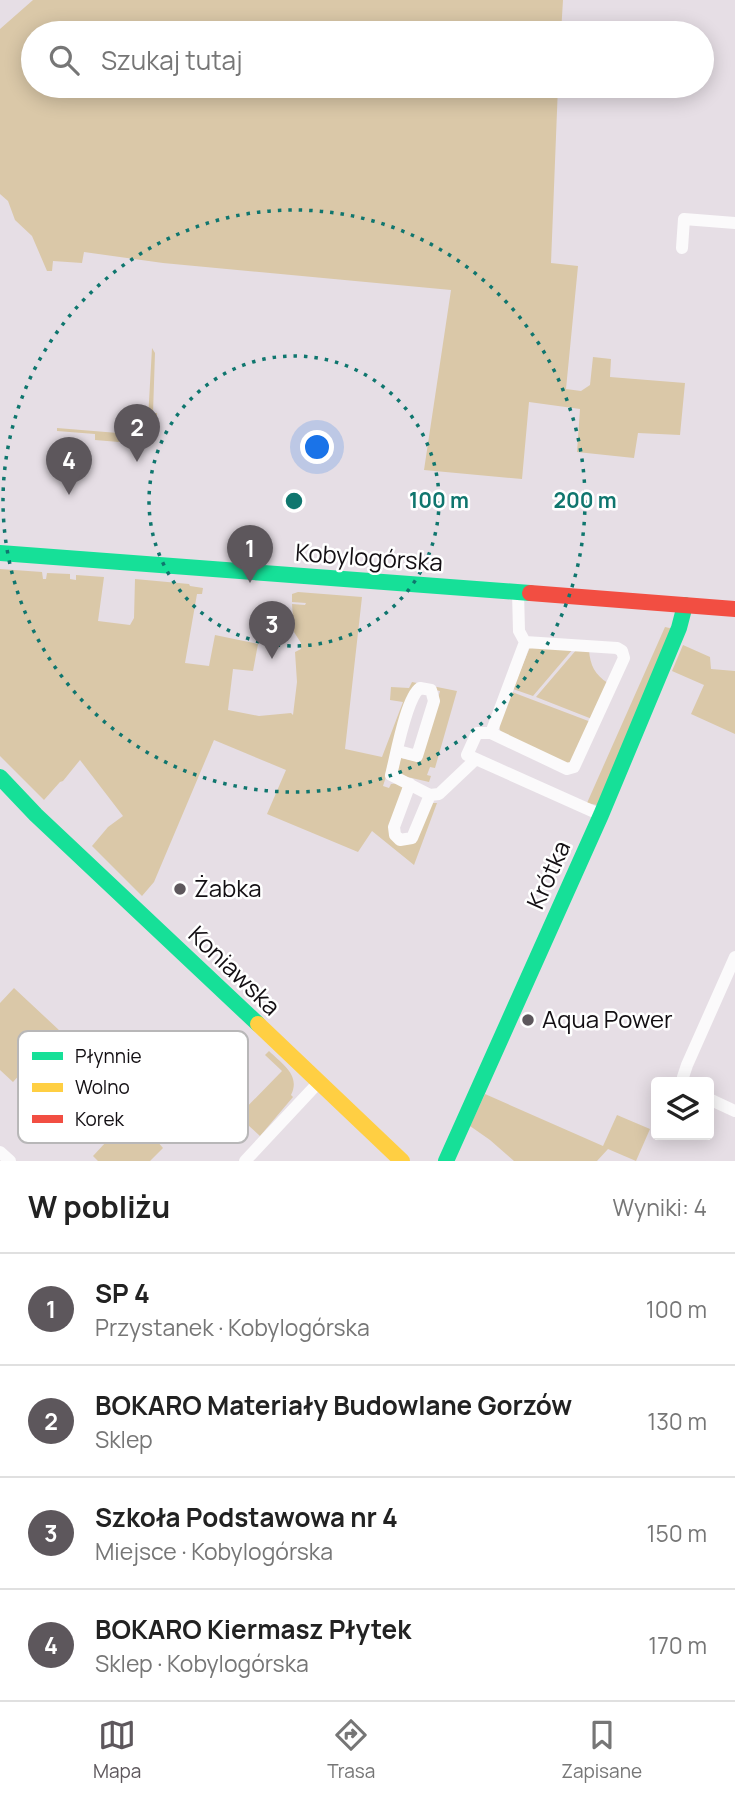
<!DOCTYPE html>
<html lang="pl">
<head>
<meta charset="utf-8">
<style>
  :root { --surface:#fff; --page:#f2f2f2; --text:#222; --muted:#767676; --line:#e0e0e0; --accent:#5d575c }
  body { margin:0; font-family:Manrope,sans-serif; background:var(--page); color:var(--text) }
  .controls { position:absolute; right:21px; bottom:21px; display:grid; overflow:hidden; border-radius:7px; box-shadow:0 4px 18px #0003 }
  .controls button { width:63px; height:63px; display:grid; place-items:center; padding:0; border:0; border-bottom:2px solid var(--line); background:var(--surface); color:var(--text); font:35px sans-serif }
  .you { position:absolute; left:318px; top:448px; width:24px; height:24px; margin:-18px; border:5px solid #fff; border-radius:50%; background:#1a73e8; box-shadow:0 0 0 10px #1a73e833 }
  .badge { display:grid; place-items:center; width:46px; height:46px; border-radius:50%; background:var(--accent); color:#fff; font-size:23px; font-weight:700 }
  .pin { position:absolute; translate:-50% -58px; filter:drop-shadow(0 2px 4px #0008) }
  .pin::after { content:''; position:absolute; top:37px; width:24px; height:21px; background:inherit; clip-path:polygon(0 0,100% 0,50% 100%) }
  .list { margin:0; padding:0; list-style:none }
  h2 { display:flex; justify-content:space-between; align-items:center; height:91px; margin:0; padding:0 28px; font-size:30px }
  h2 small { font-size:23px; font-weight:400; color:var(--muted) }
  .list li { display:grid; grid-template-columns:46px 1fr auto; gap:21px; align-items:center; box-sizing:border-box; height:112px; padding:0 28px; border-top:2px solid var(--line) }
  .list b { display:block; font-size:26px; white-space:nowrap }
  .list p { margin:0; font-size:23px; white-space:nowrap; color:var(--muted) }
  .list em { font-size:23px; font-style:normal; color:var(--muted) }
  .icon { flex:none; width:38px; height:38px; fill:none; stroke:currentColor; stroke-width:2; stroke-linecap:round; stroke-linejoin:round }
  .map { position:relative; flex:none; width:735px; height:1161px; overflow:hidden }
  .search { position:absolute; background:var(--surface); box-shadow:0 4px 18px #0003; left:21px; right:21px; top:21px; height:77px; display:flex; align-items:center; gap:18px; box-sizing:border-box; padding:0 24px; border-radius:38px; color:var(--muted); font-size:26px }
  .sheet { height:539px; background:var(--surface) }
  nav { display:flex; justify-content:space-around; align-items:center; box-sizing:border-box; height:98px; border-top:2px solid var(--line); background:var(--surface); font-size:19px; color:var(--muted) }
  nav a { display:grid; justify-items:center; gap:4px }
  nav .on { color:var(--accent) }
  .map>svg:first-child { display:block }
</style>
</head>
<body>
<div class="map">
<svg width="735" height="1161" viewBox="0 0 735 1161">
  <rect width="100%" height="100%" fill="#e6dee5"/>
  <!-- green -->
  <path fill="#dac8a8" d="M33 0H563L561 33H33V86H558L551 263 578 266 566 389 581 391 590 385 593 357 611 359 610 377 685 383 680 435 638 433 634 458 577 452 580 409 529 402 522 479 424 470 451 290 163 263 84 252 82 263 53 261 52 271H47L32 236 15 220 8 201 0 194V29Z
    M152 348 155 353 153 413H157L156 439 122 436 119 442 95 440V434L57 431V428L130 434 143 426 148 419Z
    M0 569 42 572 43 579H46L47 573 70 574V579L76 580V575L104 577 98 621 130 625 134 618 135 579 189 584 190 586 203 588 202 594H197L185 663 209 666 215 635 258 644 253 671 233 669 228 710 259 716 291 713 293 715 297 682 295 652 301 649V643L294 632 292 604 305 605 306 603 292 602V594L298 592 362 597 345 749 382 757 403 702 390 700 391 687 409 688 412 682 457 691 435 768 430 767 427 775 431 776 429 782 399 775 397 772 401 758 420 762 440 691 415 686 383 786 389 788 391 784 399 783 403 787 389 832 403 845 414 842 430 803H437L414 865 372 831 358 852 267 814 286 770 214 740 154 882 142 896 92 846 108 827 123 816 80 760 63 781 60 782 44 800 0 756Z
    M665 627 674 629 597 805 587 803Z
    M683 645 710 657 711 669 735 671V734L691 714 704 685 672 671Z
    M530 647 573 649 533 696 513 689Z
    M577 649 589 650C590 665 595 675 608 683L592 719 536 697Z
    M512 692 591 722 575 759 568 764 501 734 499 725Z
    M14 988 60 1031 13 1082 0 1070V1003Z
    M269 1051C282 1064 301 1075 291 1095L293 1097 260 1136 238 1116 282 1071 265 1055Z
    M485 1094 603 1146 617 1115 650 1129 636 1161 608 1149 597 1161H514L490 1140 470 1126Z
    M133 1113 163 1148 150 1161H98L93 1156Z"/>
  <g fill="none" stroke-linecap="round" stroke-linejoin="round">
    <!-- street -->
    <path stroke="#fbfafb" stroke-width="12" d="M682 248 684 219 735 223
      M518 592 519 631 525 642
      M398 751 417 756 434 701 431 690 420 688C406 698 396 756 391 775L430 795
      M476 759 467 755 477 733H491L567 769 574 767 624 658 622 651 617 648 525 642 491 733
      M410 784 394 827 395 835 400 840 412 838 430 795
      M430 795 439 794 476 759 601 815
      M685 1082 683 1077 687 1065 735 957
      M709 1099 735 1111
      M0 1152 10 1161
      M245 1161 319 1082"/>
    <!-- fast -->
    <path stroke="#16e098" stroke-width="16" d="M0 553 530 593
      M0 777 36 815 258 1024
      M446 1161 601 815 679 628 685 605"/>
    <!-- slow -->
    <path stroke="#ffcf43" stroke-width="16" d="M258 1024 402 1161"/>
    <!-- jam -->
    <path stroke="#f24e42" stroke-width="16" d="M530 593 735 609"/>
  </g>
  <!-- distance rings -->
  <g fill="none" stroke="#0f766e" stroke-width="3.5" stroke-dasharray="3.5 7">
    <circle cx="294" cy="501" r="145"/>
    <circle cx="294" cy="501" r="291"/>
  </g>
  <!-- markers -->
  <g fill="#5d575c" stroke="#fff" stroke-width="2.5">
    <circle cx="180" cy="889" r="7"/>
    <circle cx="528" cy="1020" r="7"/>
  </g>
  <g text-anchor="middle" stroke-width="5" stroke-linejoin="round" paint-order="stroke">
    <!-- street labels -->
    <g font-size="24" fill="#130f13" stroke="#fff">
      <text transform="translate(369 558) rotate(4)" y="8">Kobylogórska</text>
      <text transform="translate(549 875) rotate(-66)" y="8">Krótka</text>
      <text transform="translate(234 971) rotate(44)" y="8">Koniawska</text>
    </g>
    <!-- poi labels -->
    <g font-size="24" fill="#130f13" stroke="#fff" text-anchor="start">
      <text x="194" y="897">Żabka</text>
      <text x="542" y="1028">Aqua Power</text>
    </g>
  </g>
  <!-- legend -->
  <rect x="18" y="1031" width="230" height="112" rx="10" fill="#fff" stroke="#b8b7b8" stroke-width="2"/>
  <rect x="32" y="1052" width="31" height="8" fill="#16e098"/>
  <rect x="32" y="1083" width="31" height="9" fill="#ffcf43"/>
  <rect x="32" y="1115" width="31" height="8" fill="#f24e42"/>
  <g font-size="19" fill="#130f13">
    <text x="75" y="1063">Płynnie</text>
    <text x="75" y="1094">Wolno</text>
    <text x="75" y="1126">Korek</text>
  </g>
  <circle cx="294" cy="501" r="10" fill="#0f766e" stroke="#fff" stroke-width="3.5"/>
  <g font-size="21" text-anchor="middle" font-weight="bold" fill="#0f766e" stroke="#fff" stroke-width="5" stroke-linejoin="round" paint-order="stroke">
    <text x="439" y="508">100 m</text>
    <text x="585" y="508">200 m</text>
  </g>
</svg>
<div class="controls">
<button><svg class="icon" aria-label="layers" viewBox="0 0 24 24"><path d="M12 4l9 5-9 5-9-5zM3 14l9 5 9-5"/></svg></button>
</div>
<div class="you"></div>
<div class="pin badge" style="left:250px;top:583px">1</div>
<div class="pin badge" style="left:137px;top:462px">2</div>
<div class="pin badge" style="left:272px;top:659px">3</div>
<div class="pin badge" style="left:69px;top:495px">4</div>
<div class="search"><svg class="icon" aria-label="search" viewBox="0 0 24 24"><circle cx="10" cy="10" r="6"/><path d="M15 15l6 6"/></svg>Szukaj tutaj</div>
</div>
<section class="sheet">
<h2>W pobliżu<small>Wyniki: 4</small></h2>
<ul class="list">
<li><span class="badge">1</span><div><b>SP 4</b><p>Przystanek · Kobylogórska</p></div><em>100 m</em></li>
<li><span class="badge">2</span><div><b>BOKARO Materiały Budowlane Gorzów</b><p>Sklep</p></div><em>130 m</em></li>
<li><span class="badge">3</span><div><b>Szkoła Podstawowa nr 4</b><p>Miejsce · Kobylogórska</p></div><em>150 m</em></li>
<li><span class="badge">4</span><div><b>BOKARO Kiermasz Płytek</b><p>Sklep · Kobylogórska</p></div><em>170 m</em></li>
</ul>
</section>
<nav>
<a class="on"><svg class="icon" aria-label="map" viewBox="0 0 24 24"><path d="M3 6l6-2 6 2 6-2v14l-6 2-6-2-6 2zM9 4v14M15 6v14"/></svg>Mapa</a>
<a><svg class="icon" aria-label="directions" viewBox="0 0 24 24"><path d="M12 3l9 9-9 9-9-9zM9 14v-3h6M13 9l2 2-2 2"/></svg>Trasa</a>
<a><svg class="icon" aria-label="saved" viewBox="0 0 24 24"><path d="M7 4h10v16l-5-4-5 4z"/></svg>Zapisane</a>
</nav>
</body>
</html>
